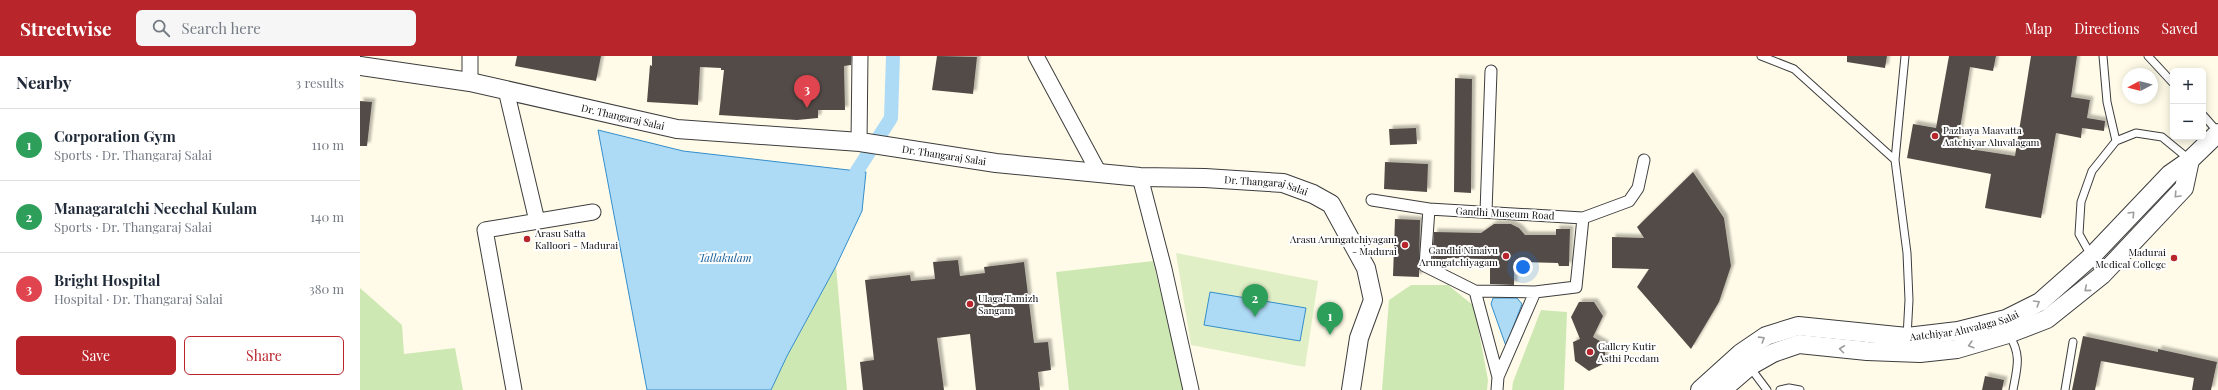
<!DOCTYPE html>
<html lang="en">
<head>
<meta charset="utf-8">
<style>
  :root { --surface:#fff; --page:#f6f6f7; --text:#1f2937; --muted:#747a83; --line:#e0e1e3; --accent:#b8252b }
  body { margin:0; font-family:"Playfair Display",serif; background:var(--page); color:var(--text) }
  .controls { position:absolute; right:12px; top:12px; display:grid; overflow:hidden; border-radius:6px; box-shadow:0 2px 10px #0003 }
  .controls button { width:36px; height:36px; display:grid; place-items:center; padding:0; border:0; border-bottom:1px solid var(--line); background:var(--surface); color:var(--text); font:20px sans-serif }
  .compass { position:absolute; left:1762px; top:12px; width:36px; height:36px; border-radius:50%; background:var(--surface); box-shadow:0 2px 10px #0003; rotate:263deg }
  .you { position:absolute; left:1163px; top:211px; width:14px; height:14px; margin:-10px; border:3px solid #fff; border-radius:50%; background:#1a73e8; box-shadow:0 0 0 6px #1a73e833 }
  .badge { display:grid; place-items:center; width:26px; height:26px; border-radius:50%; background:var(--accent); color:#fff; font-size:13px; font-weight:700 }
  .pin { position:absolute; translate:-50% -33px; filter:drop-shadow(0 1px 2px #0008) }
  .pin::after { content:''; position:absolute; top:21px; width:14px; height:12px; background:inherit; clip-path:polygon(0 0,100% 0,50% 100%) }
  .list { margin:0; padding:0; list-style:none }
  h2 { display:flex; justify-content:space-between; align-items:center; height:52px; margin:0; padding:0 16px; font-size:17px }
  h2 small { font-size:13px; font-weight:400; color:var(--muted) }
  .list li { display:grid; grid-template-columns:26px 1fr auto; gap:12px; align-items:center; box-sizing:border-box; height:72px; padding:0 16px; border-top:1px solid var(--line) }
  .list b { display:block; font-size:15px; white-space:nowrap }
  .list p { margin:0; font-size:13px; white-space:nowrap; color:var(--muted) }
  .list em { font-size:13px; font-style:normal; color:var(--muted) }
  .actions { display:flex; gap:8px; padding:12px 16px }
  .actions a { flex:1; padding:9px 0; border:1px solid var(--accent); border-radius:6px; text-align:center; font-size:14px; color:var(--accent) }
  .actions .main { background:var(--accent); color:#fff }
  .icon { flex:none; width:22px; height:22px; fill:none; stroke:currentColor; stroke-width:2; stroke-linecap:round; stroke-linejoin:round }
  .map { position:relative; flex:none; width:1858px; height:334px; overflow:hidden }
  header { display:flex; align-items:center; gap:24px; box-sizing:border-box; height:56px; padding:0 20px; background:var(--accent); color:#fff }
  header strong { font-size:19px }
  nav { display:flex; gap:22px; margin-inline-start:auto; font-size:14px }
  .search { width:280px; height:36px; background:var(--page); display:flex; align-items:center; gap:10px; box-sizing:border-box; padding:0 14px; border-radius:6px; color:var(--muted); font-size:15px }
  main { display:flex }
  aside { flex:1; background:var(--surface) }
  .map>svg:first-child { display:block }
</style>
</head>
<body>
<header>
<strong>Streetwise</strong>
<div class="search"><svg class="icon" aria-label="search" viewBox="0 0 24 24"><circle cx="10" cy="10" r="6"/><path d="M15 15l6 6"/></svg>Search here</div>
<nav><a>Map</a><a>Directions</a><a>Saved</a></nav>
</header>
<main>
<aside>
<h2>Nearby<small>3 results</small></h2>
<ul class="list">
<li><span class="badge" style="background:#2e9e5b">1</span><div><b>Corporation Gym</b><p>Sports · Dr. Thangaraj Salai</p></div><em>110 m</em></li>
<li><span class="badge" style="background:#2e9e5b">2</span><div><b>Managaratchi Neechal Kulam</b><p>Sports · Dr. Thangaraj Salai</p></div><em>140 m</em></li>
<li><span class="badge" style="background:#e0444e">3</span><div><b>Bright Hospital</b><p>Hospital · Dr. Thangaraj Salai</p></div><em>380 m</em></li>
</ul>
<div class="actions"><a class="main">Save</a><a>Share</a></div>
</aside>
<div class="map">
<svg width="1858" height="334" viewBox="0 0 1858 334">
  <defs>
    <filter id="shadow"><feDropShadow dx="3.5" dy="-3.5" stdDeviation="1" flood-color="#0004"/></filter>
  </defs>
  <rect width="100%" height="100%" fill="#fffbe8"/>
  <!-- green -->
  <path fill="#cee8b3" d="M793 205 824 334H709L696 216Z
    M476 210 487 334H411L427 300Z
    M1051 229H1088L1114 250 1128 324 1127 334H1022L1029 244Z
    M0 232 42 269 44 298 95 292 103 334H0Z
    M1181 254 1207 256 1204 334H1152L1153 326Z"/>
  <!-- pitch -->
  <path fill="#e0efc5" d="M816 197 958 225 945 311 831 289Z"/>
  <!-- water -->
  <path fill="#addaf5" stroke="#358ecb" d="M238 74 323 95 506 116 502 155 476 210 427 300 411 334H287Z
    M850 236 946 252 940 285 844 269Z
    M1133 242H1157L1162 248 1146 290 1131 248Z"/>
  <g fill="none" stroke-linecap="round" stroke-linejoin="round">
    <!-- canal -->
    <path stroke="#addaf5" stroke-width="14" d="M490 133 497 115 531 62 533 0"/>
  </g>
  <!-- building -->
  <path fill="#534c47" filter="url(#shadow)" d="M157 0H241L236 25 155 10Z
    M292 0H491V9L484 10 485 54H458V62L437 64 359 59 364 14H361V12L340 11 338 49 287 46 290 9 292 10Z
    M577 0 617 1 613 38 572 34Z
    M1487 0H1527L1525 12 1487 6Z
    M1589 0H1636L1633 15 1610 11 1597 91 1655 100 1671 0H1717L1711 41 1730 44 1727 62 1745 65 1744 75 1722 72 1721 82 1696 77 1681 162 1625 152 1631 118 1547 102 1553 68 1576 72Z
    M1095 22 1112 23 1111 137 1094 136Z
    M0 45 12 46 7 90H0Z
    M1056 72 1057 88 1030 89 1029 73Z
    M1025 106 1068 108 1067 136 1024 133Z
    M1333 116 1364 162 1371 210 1359 246 1331 293 1277 231 1289 213 1252 212V181L1284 182 1277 171Z
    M1035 163 1060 164 1059 221 1033 220Z
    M1134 168H1151L1159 172 1165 179H1196V173H1210L1209 210H1199L1198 207 1162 206V212H1154V229L1130 228V209H1122V203L1087 202 1086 204H1072L1074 176 1121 177Z
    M598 204 600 220 625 217 624 211 664 206 674 287 688 286 691 314 678 316 680 334H616L610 278 577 282 584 334H503L500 306 514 304 505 224 550 219 551 225 575 223 573 206Z
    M1219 246H1234L1243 260 1233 281 1245 288V307L1229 315 1215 305 1213 286 1220 283 1211 261Z
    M1723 280 1798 296V293L1857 306 1851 334H1832L1834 322 1741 305 1735 334H1712Z
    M1625 320 1644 324 1642 334H1622Z"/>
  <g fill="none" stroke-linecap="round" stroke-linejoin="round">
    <defs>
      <path id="service" d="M1401 0 1434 13 1535 104
        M1545 0 1535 104 1547 197 1549 244 1547 281
        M1743 0 1747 46 1756 85
        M1788 0 1813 27
        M1843 59 1858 76
        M1742 219 1719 178 1721 146 1732 115 1756 85 1776 77 1802 81 1830 104
        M1649 279C1662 299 1657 312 1653 334
        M1389 310 1407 334
        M1420 334 1429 332 1440 334
        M1705 334 1713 286"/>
      <path id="pedestrian" d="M1012 144 1069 153
        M1126 156 1131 15
        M1223 162 1269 145 1278 132 1284 104
        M1115 235 1175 236 1216 231 1223 162 1069 153 1065 210 1115 235 1138 321 1175 236
        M1137 334 1138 321"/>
      <path id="minor" d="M676 0 739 117
        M110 26V0
        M146 34 177 165
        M499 86 500 0
        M780 121 804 213 831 334
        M154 334 125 174 233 156"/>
      <g id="tertiary">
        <path id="s1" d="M0 10 110 26 317 73 500 86 636 107 780 121 845 122 923 127 953 138 971 148 1006 212 1013 244 999 282 991 334"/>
        <path id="s2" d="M1340 334 1381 297 1406 280 1438 270 1547 281 1598 275 1646 263 1680 246 1732 200 1810 118 1830 104 1858 77"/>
        <path d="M1362 334 1390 310 1413 297 1439 288 1507 295 1560 297 1597 293 1648 278 1687 263 1742 219 1824 132 1830 104"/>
      </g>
    </defs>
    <!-- service casing -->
    <use href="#service" stroke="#3d3d3d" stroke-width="9"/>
    <!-- pedestrian casing -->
    <use href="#pedestrian" stroke="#3d3d3d" stroke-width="13"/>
    <!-- minor casing -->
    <use href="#minor" stroke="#3d3d3d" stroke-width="17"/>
    <!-- tertiary casing -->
    <use href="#tertiary" stroke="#3d3d3d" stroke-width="20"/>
    <!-- service -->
    <use href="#service" stroke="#fff" stroke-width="7"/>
    <!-- pedestrian -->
    <use href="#pedestrian" stroke="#fff" stroke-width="11"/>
    <!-- minor -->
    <use href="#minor" stroke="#fff" stroke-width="15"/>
    <!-- tertiary -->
    <use href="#tertiary" stroke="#fff" stroke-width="18"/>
  </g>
  <!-- one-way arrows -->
  <defs><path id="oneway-chevron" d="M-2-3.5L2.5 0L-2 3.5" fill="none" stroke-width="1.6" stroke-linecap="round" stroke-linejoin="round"/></defs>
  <g stroke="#9d9d9d">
    <use href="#oneway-chevron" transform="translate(1817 139) rotate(133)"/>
    <use href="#oneway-chevron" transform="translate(1772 158) rotate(-46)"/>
    <use href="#oneway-chevron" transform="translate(1727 233) rotate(139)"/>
    <use href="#oneway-chevron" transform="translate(1677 247) rotate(-31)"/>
    <use href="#oneway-chevron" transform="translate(1402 283) rotate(-32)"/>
    <use href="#oneway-chevron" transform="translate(1611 289) rotate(164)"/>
    <use href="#oneway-chevron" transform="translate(1482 293) rotate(-173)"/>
  </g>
  <!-- markers -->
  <g fill="#b8252b" stroke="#fff" stroke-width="1.5">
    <circle cx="1575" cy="80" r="4"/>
    <circle cx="167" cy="183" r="4"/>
    <circle cx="1045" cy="189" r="4"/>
    <circle cx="1146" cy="200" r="4"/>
    <circle cx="1814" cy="202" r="4"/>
    <circle cx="610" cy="248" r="4"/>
    <circle cx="1230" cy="296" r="4"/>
  </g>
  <g text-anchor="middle" stroke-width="4" stroke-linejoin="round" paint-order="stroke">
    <!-- street labels -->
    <g font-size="10" fill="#0a0a0a" stroke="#fff">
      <text dy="4" stroke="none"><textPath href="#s1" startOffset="268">Dr. Thangaraj Salai</textPath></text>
      <text dy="4" stroke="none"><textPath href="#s1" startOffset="592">Dr. Thangaraj Salai</textPath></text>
      <text dy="4" stroke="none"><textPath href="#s1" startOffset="916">Dr. Thangaraj Salai</textPath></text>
      <text transform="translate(1145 157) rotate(3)" y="4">Gandhi Museum Road</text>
      <text dy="4" stroke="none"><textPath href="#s2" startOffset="287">Aatchiyar Aluvalaga Salai</textPath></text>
    </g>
    <!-- poi labels -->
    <g font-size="10" fill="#0a0a0a" stroke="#fff" text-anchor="start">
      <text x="1583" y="78">Pazhaya Maavatta<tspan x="1583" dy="12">Aatchiyar Aluvalagam</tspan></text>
      <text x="175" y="181">Arasu Satta<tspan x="175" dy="12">Kalloori - Madurai</tspan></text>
      <text x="1037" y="187" text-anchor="end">Arasu Arungatchiyagam<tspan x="1037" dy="12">- Madurai</tspan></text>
      <text x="1138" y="198" text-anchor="end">Gandhi Ninaivu<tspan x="1138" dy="12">Arungatchiyagam</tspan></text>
      <text x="1806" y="200" text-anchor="end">Madurai<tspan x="1806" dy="12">Medical College</tspan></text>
      <text x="618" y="246">Ulaga Tamizh<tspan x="618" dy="12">Sangam</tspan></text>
      <text x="1238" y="294">Gallery Kutir<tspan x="1238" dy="12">Asthi Peedam</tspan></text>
    </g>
    <!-- water labels -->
    <g font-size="11" font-style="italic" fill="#165f9a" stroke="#fff">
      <text x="365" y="206">Tallakulam</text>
    </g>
  </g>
</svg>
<div class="controls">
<button>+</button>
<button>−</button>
</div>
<svg class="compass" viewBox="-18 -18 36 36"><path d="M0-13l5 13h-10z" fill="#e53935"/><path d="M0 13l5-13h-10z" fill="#747a83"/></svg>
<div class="you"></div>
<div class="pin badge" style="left:970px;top:279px;background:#2e9e5b">1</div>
<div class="pin badge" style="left:895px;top:261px;background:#2e9e5b">2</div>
<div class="pin badge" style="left:447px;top:52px;background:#e0444e">3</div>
</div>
</main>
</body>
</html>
